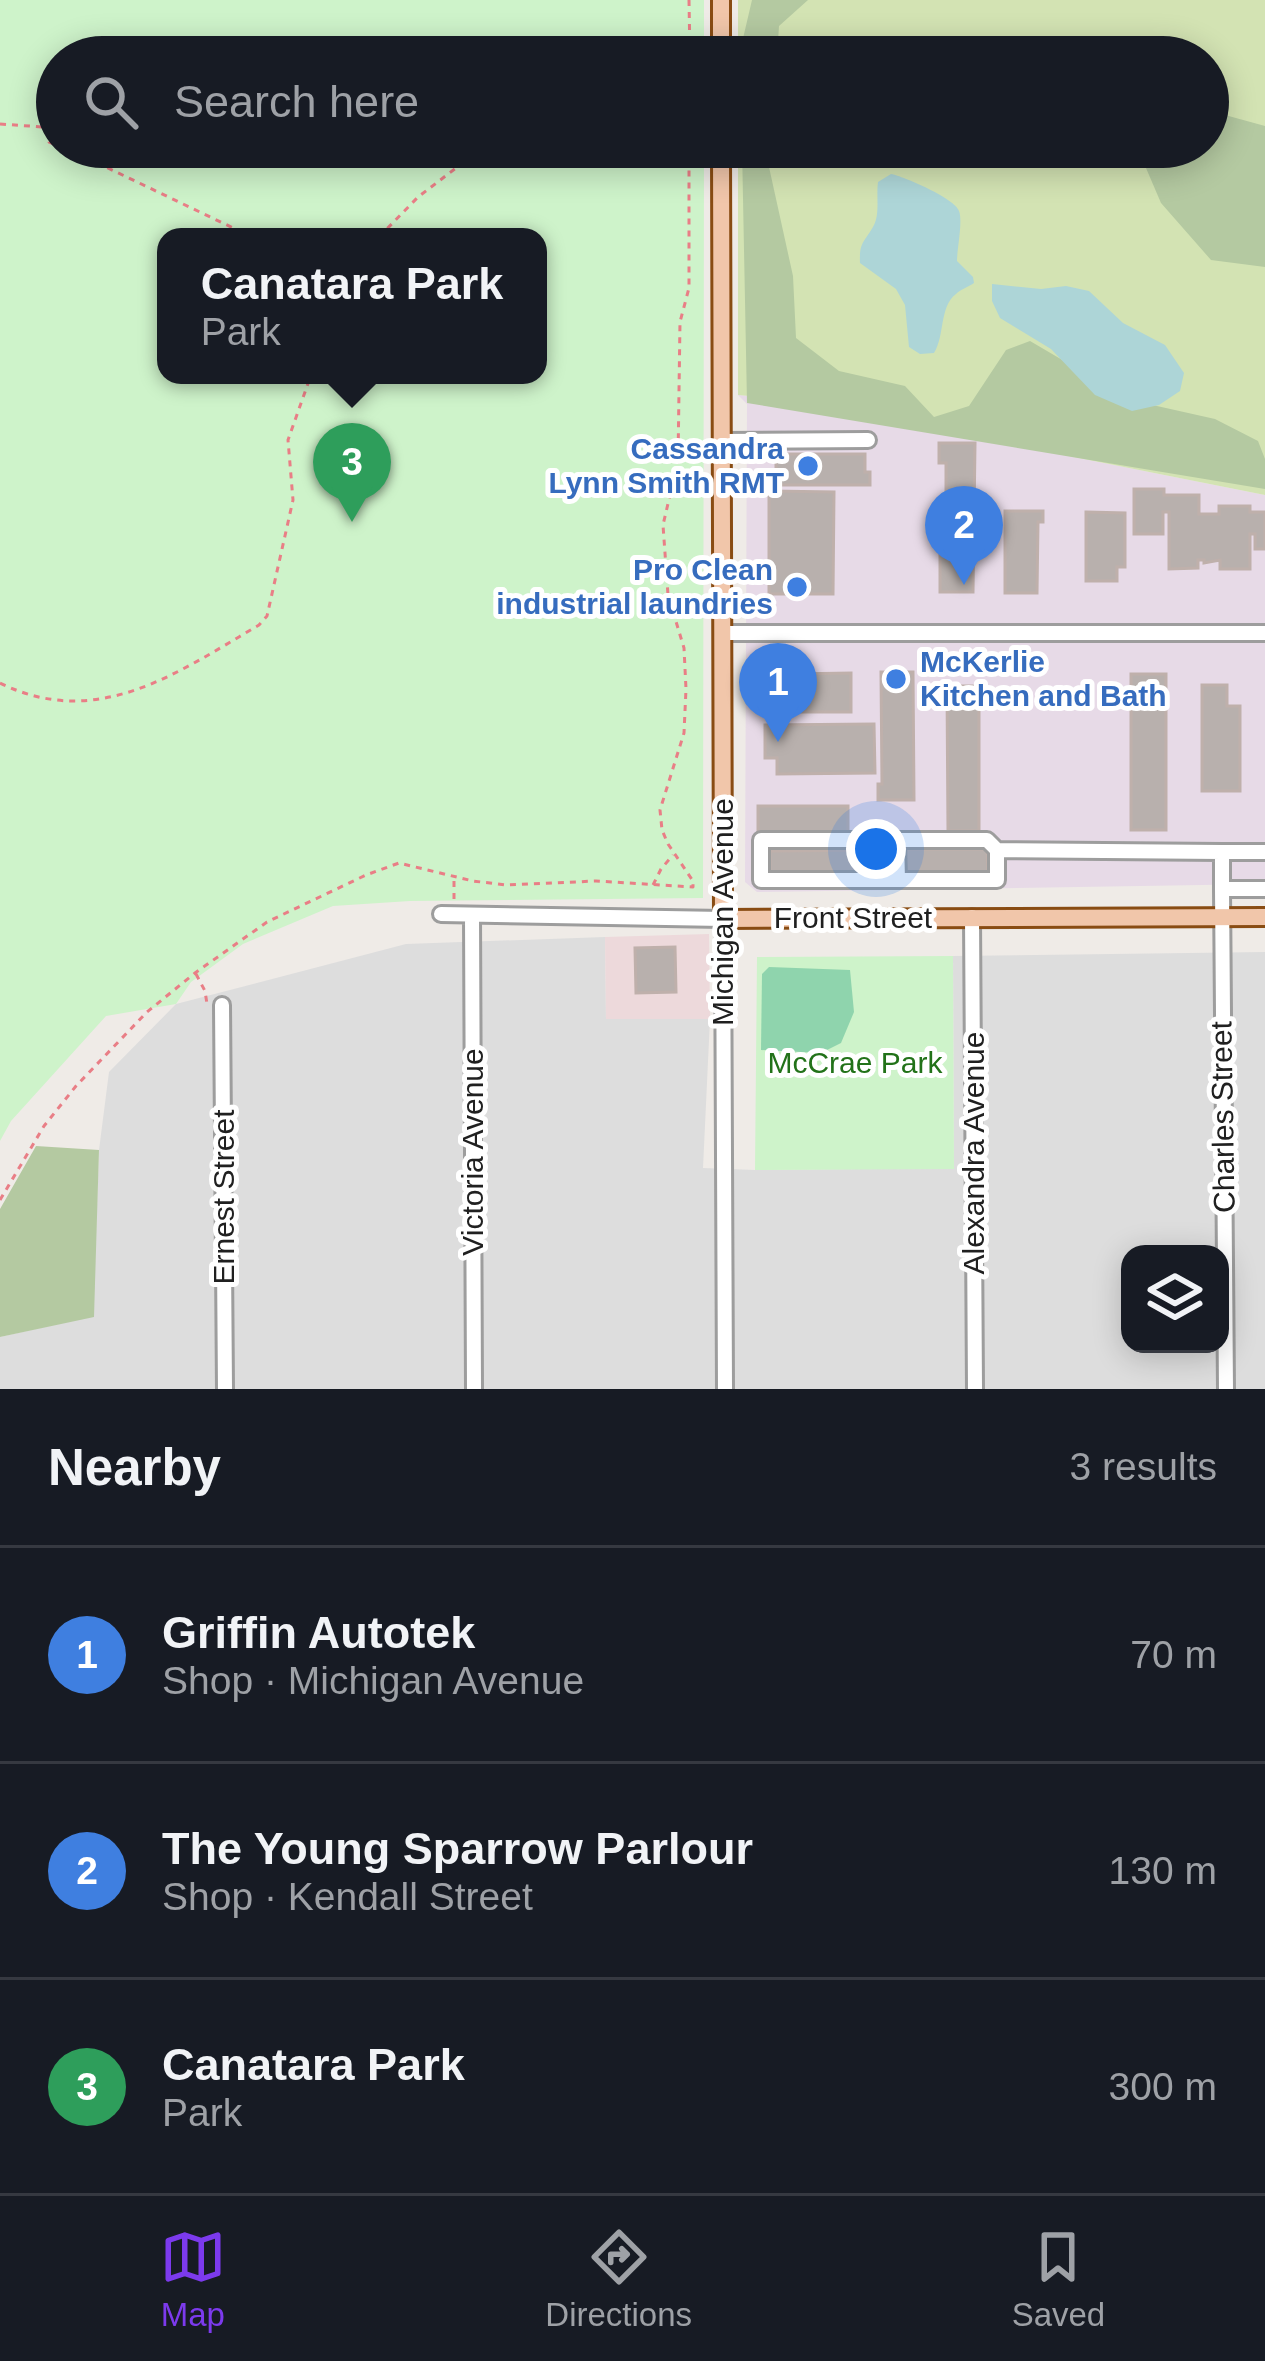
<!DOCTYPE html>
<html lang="en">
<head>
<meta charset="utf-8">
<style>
  :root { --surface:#171b24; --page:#242831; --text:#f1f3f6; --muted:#9ea1a6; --line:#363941; --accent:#7c3aed }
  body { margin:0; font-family:Helvetica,sans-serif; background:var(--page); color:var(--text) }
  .controls { position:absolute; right:36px; bottom:36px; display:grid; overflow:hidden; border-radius:24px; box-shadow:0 6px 30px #0003 }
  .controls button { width:108px; height:108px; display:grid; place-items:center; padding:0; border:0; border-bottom:3px solid var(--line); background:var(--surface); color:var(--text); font:60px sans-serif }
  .you { position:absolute; left:876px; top:849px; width:42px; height:42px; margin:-30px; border:9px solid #fff; border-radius:50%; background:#1a73e8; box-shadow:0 0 0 18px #1a73e833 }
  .badge { display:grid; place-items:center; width:78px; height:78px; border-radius:50%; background:var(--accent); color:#fff; font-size:39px; font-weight:700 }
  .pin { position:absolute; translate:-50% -99px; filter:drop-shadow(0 3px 6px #0008) }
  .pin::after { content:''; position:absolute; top:63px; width:42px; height:36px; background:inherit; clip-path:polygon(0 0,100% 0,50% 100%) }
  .popup { position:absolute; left:157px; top:228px; width:390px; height:156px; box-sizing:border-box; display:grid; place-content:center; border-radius:24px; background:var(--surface); filter:drop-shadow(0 3px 9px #0005); font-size:39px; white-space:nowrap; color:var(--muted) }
  .popup b { font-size:45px; color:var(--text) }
  .popup::after { content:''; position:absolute; left:50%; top:100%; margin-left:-24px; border:24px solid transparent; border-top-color:var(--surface) }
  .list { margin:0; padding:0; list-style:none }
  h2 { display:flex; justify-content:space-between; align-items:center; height:156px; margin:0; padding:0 48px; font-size:51px }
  h2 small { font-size:39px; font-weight:400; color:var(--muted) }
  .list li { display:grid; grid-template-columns:78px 1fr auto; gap:36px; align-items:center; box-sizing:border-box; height:216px; padding:0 48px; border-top:3px solid var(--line) }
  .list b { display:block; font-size:45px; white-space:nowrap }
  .list p { margin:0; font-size:39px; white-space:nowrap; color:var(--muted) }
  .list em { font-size:39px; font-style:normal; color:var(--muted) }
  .icon { flex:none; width:66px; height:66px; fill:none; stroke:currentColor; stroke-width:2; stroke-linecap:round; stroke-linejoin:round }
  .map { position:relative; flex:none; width:1265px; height:1389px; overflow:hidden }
  .search { position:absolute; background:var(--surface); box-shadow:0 6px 30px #0003; left:36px; right:36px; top:36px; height:132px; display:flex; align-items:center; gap:30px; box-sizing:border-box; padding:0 42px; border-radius:66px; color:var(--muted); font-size:45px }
  .sheet { height:804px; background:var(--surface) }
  nav { display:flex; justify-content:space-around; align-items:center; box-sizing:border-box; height:168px; border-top:3px solid var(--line); background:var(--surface); font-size:33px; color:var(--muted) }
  nav a { display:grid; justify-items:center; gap:6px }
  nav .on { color:var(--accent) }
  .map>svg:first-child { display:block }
</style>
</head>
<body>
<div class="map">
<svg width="1265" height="1389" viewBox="0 0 1265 1389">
  <rect width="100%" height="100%" fill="#efebe7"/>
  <!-- residential -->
  <path fill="#ddd" fill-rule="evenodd" d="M605 937 606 1019H710L703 1168 755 1170 954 1168 953 956 1265 952V1389H0V1337L93 1316 99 1150 109 1072 176 1004 406 944ZM1130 1254H1220V1344H1130Z"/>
  <!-- commercial -->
  <path fill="#edd9db" d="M709 934 710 1019H606L605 937Z"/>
  <!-- industrial -->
  <path fill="#e7dae7" d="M738 395 783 399 1265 495V884L757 892 745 882 747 404Z"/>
  <!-- grass -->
  <path fill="#d3e3b3" d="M738 0H1265V495L783 399 738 395V147H1208V57H738Z"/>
  <!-- forest -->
  <path fill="#b4c9a1" d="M752 0H808L779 26 777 57H741V47Z
    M1208 102 1225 115 1265 126V267L1211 260 1161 203 1137 147H1208Z
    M742 147H770L769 167 793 276 796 338 839 371 905 386 934 417 969 406 1006 350 1030 341 1093 378 1148 404 1215 419 1258 441 1265 459V489L747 403Z
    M36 1146 99 1150 94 1317 0 1337V1209Z"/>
  <!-- park -->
  <path fill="#cef3ca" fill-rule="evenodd" d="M0 0H704V57H57V147H704L703 898 410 901 333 906 243 944 191 982 176 1004 106 1016 11 1121 0 1141ZM166 237H538V375H166Z
    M953 956 954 1169 755 1170 757 957Z"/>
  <!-- pitch -->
  <path fill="#8fd4ad" d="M769 967 850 970 854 1012 841 1043 821 1053 761 1050 762 974Z"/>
  <!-- water -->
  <path fill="#add5d7" d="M891 174C903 176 956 199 959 211 963 221 957 249 957 261L973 277 974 283C968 287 961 289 956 294 939 307 945 336 934 353L920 354 909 347 905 305 896 289 860 263C859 241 865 242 874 225 880 213 876 195 878 182Z
    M992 284 1041 289 1066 286 1089 291 1123 323 1165 345 1184 373 1180 391 1159 405 1132 411 1095 395 1051 349 1000 318 992 301Z"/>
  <!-- building -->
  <path fill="#b8b0ad" stroke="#bfb0ab" stroke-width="3" d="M939 443H975L973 592H940V507H946V463H939Z
    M776 454H865V472H870V485H776Z
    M1134 489H1164V495H1199V514H1219V506H1250V512H1265V549H1255V534H1250V569H1220V560L1204 563V560H1198V568L1169 569V512H1163V534H1134Z
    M769 491 834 492 833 594H769Z
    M1005 511H1043V522H1038L1037 593H1005Z
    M1086 512 1125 513V567H1117V581H1086Z
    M881 672H913L914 800H878V784H882Z
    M851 673V712H792V674Z
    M1131 674H1166V830H1131Z
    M1202 685H1227V706H1240V791H1202Z
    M947 686H979V831H948Z
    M874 724 875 773 777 774V758H765V725Z
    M758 806H848V832H758Z
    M906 849H987L988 876H906Z
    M891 850V876H770V851Z
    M675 947 676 992 636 993 635 948Z"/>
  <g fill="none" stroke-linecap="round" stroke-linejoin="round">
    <defs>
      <path id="minor" d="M722 441 868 440
        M722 633H1265
        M897 840 898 880
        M997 850V880H761V840H987L997 850 1222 852V889
        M1222 852H1265
        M441 914 723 919 725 1389
        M472 915 474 1389
        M972 917 975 1389
        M222 1005 225 1389
        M1226 1389 1222 889H1265"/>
      <path id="major" d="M721 0V57
        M721 147 723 919 1265 917"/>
    </defs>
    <!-- minor casing -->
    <use href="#minor" stroke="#9d9d9d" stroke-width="20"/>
    <!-- major casing -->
    <use href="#major" stroke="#894c13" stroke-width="22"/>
    <!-- path -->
    <path stroke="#e97e86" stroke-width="3" stroke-dasharray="6 6" stroke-linecap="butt" d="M689 0 690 57
      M0 124 57 128
      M46 130 49 142 57 145
      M64 147 252 237
      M262 147 323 158 415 150 462 164 485 159 512 147
      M379 237 418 197 460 165
      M0 683C97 731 177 673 259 625L267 616 293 500 288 440 311 375
      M653 885 661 869 673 855
      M454 899V879
      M196 974 205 991 207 1004
      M0 1200 44 1126 76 1086 147 1012 195 973 267 922 366 875 399 863 473 881 506 885 596 881 693 887V881L668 844 662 830 660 810 684 733 686 689 684 648 668 595 663 525 678 461 680 322 689 288V155L684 147"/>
    <!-- minor -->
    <use href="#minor" stroke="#fff" stroke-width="14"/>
    <!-- major -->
    <use href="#major" stroke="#f1c6aa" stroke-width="16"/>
  </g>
  <!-- markers -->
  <g fill="#3f7fe0" stroke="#fff" stroke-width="4.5">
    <circle cx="808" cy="466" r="12"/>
    <circle cx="797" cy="587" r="12"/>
    <circle cx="896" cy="679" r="12"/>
  </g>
  <g text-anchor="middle" stroke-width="10" stroke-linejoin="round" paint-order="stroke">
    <!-- shop labels -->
    <g font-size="30" font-weight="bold" fill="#366cbe" stroke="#fff" text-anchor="end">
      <text x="784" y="459">Cassandra<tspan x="784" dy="34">Lynn Smith RMT</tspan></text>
      <text x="773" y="580">Pro Clean<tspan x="773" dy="34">industrial laundries</tspan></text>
      <text x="920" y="672" text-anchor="start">McKerlie<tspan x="920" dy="34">Kitchen and Bath</tspan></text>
    </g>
    <!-- street labels -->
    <g font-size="30" fill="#202020" stroke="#fff">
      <text transform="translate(723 912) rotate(-90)" y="10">Michigan Avenue</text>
      <text x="853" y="928">Front Street</text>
      <text transform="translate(1223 1117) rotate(-91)" y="10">Charles Street</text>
      <text transform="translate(473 1152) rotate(-90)" y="10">Victoria Avenue</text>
      <text transform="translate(974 1153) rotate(-90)" y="10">Alexandra Avenue</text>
      <text transform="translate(224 1197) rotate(-90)" y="10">Ernest Street</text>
    </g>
    <!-- park labels -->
    <g font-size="30" fill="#227219" stroke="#fff">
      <text x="855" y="1073">McCrae Park</text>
    </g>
  </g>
</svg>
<div class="controls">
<button><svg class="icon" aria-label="layers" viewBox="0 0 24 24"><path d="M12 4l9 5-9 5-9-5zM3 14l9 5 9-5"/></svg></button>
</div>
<div class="you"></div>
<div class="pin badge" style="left:778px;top:742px;background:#3f7fe0">1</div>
<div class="pin badge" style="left:964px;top:585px;background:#3f7fe0">2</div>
<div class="pin badge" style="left:352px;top:522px;background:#2e9e5b">3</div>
<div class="popup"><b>Canatara Park</b>Park</div>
<div class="search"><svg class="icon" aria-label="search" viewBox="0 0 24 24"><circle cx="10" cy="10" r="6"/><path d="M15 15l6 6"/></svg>Search here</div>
</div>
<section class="sheet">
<h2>Nearby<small>3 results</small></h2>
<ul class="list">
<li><span class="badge" style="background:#3f7fe0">1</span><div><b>Griffin Autotek</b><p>Shop · Michigan Avenue</p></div><em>70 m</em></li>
<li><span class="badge" style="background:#3f7fe0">2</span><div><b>The Young Sparrow Parlour</b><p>Shop · Kendall Street</p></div><em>130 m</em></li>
<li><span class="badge" style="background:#2e9e5b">3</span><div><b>Canatara Park</b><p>Park</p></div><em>300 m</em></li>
</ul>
</section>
<nav>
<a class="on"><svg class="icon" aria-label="map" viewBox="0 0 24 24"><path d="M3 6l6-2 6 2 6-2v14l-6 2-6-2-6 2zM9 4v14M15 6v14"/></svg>Map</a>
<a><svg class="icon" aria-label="directions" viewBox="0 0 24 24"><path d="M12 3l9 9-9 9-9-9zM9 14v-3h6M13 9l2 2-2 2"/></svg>Directions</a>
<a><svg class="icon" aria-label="saved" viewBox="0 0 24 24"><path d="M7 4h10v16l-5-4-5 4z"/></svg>Saved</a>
</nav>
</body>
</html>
